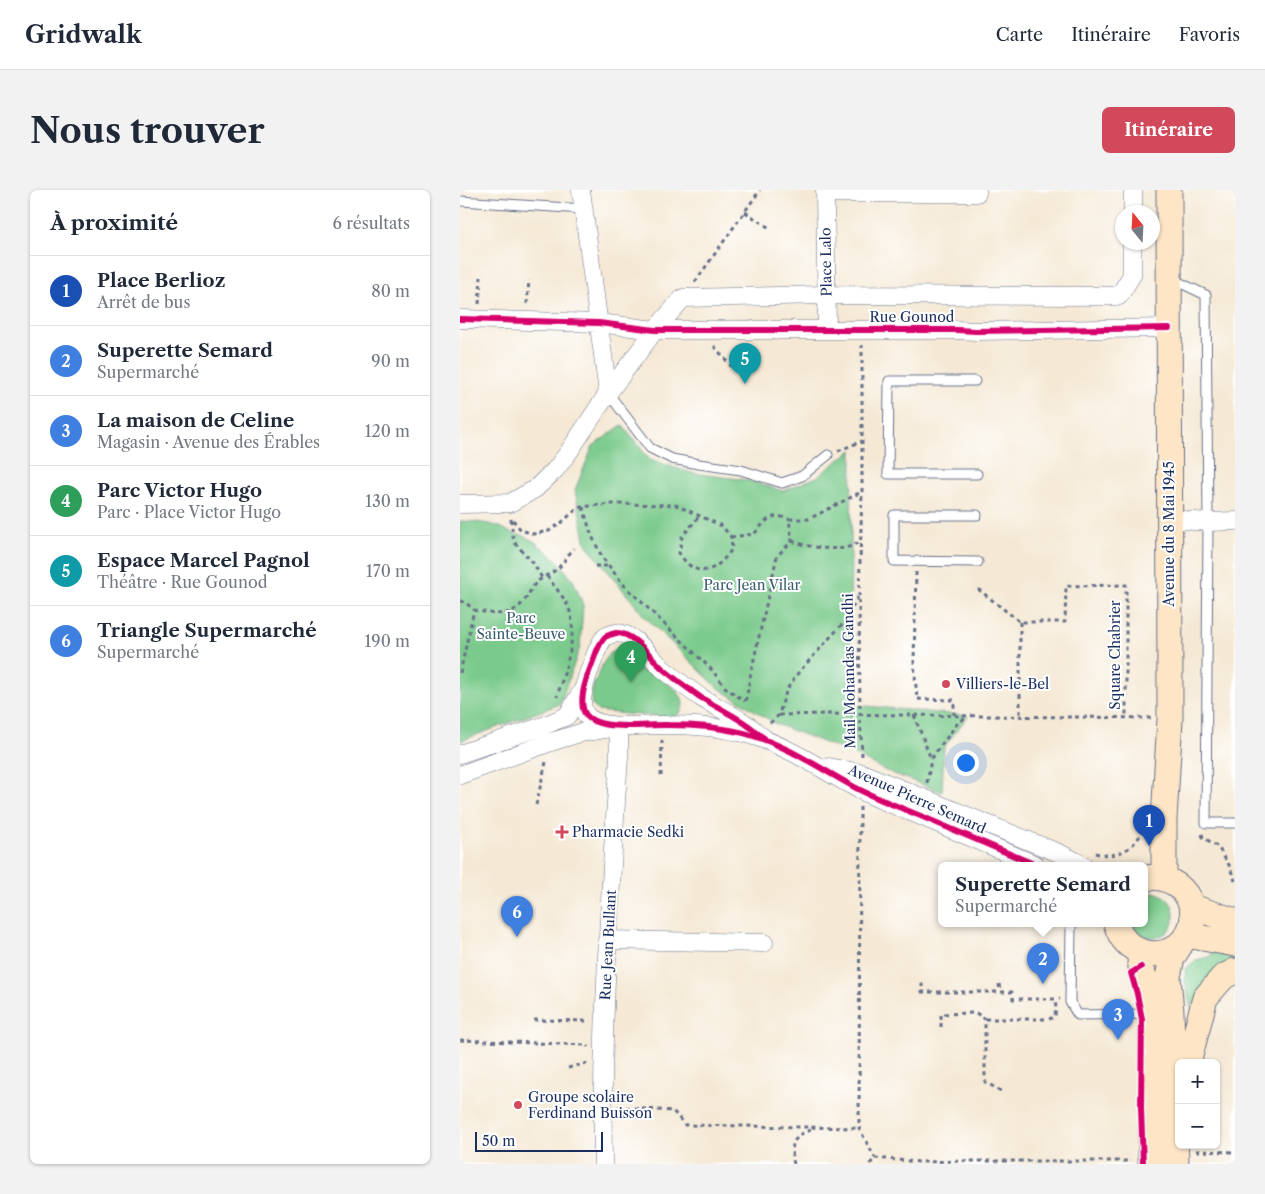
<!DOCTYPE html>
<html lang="fr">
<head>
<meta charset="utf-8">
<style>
  :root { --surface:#fff; --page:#f2f2f3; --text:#1f2937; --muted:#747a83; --line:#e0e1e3; --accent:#d1495b }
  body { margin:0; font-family:"Libre Caslon Text",serif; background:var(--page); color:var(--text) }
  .controls { position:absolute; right:15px; bottom:15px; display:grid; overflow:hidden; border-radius:8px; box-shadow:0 1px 4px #0004 }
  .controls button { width:45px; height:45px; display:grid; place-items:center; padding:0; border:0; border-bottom:1px solid var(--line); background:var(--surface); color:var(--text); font:25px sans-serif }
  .compass { position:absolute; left:655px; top:15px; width:45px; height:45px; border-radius:50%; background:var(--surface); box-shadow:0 1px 4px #0004; rotate:342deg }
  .scale { position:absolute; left:15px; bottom:12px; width:128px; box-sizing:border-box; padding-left:5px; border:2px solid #1b2f5e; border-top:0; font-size:14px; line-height:18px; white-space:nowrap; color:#1b2f5e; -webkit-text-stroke:4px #fff; paint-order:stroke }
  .you { position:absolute; left:505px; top:572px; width:18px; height:18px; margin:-12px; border:4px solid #fff; border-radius:50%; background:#1a73e8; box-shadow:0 0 0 8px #1a73e833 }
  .badge { display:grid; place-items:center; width:32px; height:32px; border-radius:50%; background:var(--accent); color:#fff; font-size:16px; font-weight:700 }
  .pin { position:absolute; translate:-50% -41px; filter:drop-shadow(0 1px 2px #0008) }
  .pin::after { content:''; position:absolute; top:26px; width:18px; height:15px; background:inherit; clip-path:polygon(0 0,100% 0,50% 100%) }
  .popup { position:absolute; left:478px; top:672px; width:210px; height:65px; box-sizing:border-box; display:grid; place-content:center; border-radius:8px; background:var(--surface); filter:drop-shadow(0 1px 4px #0005); font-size:16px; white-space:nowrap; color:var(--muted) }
  .popup b { font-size:19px; color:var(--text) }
  .popup::after { content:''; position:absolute; left:50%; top:100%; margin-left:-10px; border:10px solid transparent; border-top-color:var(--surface) }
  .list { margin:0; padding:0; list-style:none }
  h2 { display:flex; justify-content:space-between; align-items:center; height:65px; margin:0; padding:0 20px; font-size:21px }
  h2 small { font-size:16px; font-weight:400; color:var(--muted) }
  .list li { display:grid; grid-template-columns:32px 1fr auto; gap:15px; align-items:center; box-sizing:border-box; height:70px; padding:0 20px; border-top:1px solid var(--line) }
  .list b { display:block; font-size:19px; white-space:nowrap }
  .list p { margin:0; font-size:16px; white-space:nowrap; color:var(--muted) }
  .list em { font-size:16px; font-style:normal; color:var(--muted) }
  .map { position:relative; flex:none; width:775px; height:974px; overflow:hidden; border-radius:8px }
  header { display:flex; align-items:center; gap:30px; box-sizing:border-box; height:70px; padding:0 25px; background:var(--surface); border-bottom:1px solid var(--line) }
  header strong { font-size:24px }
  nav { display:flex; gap:28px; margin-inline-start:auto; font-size:18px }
  .intro { display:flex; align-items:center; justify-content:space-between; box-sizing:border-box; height:120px; padding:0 30px }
  h1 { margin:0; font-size:35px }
  .button { padding:12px 22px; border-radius:8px; background:var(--accent); color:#fff; font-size:18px; font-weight:700 }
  main { display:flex; gap:30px; padding:0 30px }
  aside { flex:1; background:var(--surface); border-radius:8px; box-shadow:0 1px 4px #0004 }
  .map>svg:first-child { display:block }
</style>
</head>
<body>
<header>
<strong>Gridwalk</strong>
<nav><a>Carte</a><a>Itinéraire</a><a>Favoris</a></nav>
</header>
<div class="intro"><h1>Nous trouver</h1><a class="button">Itinéraire</a></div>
<main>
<aside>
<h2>À proximité<small>6 résultats</small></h2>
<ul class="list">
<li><span class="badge" style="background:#1a4fb4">1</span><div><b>Place Berlioz</b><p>Arrêt de bus</p></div><em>80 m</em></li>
<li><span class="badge" style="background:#3f7fe0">2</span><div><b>Superette Semard</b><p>Supermarché</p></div><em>90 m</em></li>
<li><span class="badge" style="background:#3f7fe0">3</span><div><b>La maison de Celine</b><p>Magasin · Avenue des Érables</p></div><em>120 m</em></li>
<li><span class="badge" style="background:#2e9e5b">4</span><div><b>Parc Victor Hugo</b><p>Parc · Place Victor Hugo</p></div><em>130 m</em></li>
<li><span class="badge" style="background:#0f9aa8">5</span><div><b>Espace Marcel Pagnol</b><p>Théâtre · Rue Gounod</p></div><em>170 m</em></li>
<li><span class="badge" style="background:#3f7fe0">6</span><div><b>Triangle Supermarché</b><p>Supermarché</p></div><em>190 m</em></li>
</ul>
</aside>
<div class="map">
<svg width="775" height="974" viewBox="0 0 775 974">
  <rect width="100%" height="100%" fill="#fff"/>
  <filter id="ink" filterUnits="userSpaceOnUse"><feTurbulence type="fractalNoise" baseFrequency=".02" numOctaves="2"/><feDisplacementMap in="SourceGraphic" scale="10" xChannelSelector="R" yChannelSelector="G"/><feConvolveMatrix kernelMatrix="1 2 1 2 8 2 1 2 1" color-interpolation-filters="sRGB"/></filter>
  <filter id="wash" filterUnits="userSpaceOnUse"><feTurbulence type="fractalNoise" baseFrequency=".0096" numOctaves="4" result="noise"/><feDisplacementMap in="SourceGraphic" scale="20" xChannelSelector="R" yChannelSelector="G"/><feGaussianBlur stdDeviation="1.12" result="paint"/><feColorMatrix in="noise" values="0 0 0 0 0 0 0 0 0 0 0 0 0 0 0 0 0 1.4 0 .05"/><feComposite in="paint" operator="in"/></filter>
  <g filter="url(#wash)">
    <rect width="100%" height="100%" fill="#f5e9d5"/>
    <!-- green -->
    <path fill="#7aca8b" stroke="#4a7c74" d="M162 235 190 270 232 283 287 290 323 301 357 287 392 260 390 440 394 515 407 516 508 526 484 557 482 602 424 580 394 564 316 534 257 497 184 426 126 354 115 300 133 256Z
      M0 331C13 331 28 333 40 337 47 340 53 346 62 345L75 352 98 371 114 392 123 415 120 457 100 514 0 551Z
      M164 457 171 459 195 484 216 500 222 508 223 515 221 522 215 526 205 527 167 524 138 521 132 515 131 506 134 494 144 472 150 463Z
      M691 702C725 706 719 751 689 747 681 745 675 740 671 733H684V703Z
      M757 760 775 762V768L769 771 731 818 725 792V779L736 770 748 767Z"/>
  </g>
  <g filter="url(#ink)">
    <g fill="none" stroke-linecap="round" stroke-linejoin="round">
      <defs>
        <path id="lane" d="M0 11 124 19
          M712 89 746 105 748 332 746 633H775
          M515 191H429L428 284H517
          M148 203 190 258 212 269 239 274 281 280 322 293 342 286 368 265
          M517 325H434V371L518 372
          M611 733 610 812 618 825 688 824"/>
        <path id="street" d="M365 0 367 140
          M365 3H517V0
          M673 22V0
          M0 129 139 133 195 140H497L516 141 709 138
          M148 203 195 140 223 108 366 105 659 106 672 85V52
          M0 314 50 313 75 299 95 280 108 263 148 203 121 0
          M709 329 748 332 775 331
          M304 548C298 544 292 538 286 534 271 524 255 516 240 507 227 498 215 489 203 479 191 468 174 442 156 443 152 444 148 445 145 447 139 453 136 463 133 471 128 484 114 517 129 528 146 541 187 534 208 535 234 535 259 537 284 543 326 554 362 580 400 600 420 610 442 618 463 627 501 643 538 659 576 675
          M0 564 83 536 107 526 123 499
          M369 577 402 583 601 664 623 675
          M0 585 91 552 120 543 151 538
          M147 750 304 753
          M143 974C141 838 150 702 159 567V537"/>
        <path id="secondary" d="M704 688V629L710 529 709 0
          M732 717 775 731
          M656 733C660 747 668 758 683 762 694 765 706 764 716 757 751 731 727 681 684 688
          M727 745 775 754
          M679 761 681 777 688 800 691 823V974
          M728 873 745 808 763 787 775 781
          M716 974 711 822 708 787 712 768 722 752"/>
      </defs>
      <!-- lane casing -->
      <use href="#lane" stroke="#677088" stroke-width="11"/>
      <!-- street casing -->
      <use href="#street" stroke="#677088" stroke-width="19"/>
      <!-- secondary casing -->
      <use href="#secondary" stroke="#677088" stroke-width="27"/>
      <!-- path -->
      <path stroke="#677088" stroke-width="3" stroke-dasharray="4 4" stroke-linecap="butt" d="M285 22 311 39
        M235 92 300 0
        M19 114 21 87
        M67 114 69 90
        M254 156 272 177
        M378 261 402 251
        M123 317 131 344 142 367 163 394 251 479 266 498 285 511
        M51 329 53 347 56 354 73 373 82 388
        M53 330 61 340 73 344 89 341 101 333 119 317 153 314 216 315 262 336 271 347 272 359C262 373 247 389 229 375 225 372 222 367 219 363L222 347 240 325
        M271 347 294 344C306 331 310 322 329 329
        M332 351C349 357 368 360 385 358 390 357 395 354 400 352
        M135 376H149
        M456 382 454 472 457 509 494 510V525
        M87 386C93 395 106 409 109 419 119 443 104 483 97 507
        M518 399 560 432H605L606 396 666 395V527
        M398 407 386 430 338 483 327 499 322 514 319 525 366 524 692 528
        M0 411 5 412 14 420
        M560 432V526
        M0 483 14 420C34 424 50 429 64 411 69 405 71 397 77 392 82 387 91 384 97 379 103 374 108 365 114 358
        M286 511 290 487 317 366 332 351 329 329H349L401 302
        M454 525 471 569 496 535 507 526
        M310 533 319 525
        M402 566 400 525 399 407 402 302V155
        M201 586 202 550
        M467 593 471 569
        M76 615 86 572
        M400 617 399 938 415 968
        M742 644 743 647 758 657 769 675 775 691
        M635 663C657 669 672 660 683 641
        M462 793V802H552L553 809H600
        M539 794 540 801
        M525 829H589L595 827 596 811
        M74 830 128 831
        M481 837V824L516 823 525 829V892L541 901
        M0 850 127 855 128 857
        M108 878 128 873
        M158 917 213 921 225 935 399 938
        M736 961 775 962
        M415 968 460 972 504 971H671
        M334 974 332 966 333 952 341 944 353 939
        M410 974 415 968"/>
      <!-- lane -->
      <use href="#lane" stroke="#fff" stroke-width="9"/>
      <!-- street -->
      <use href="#street" stroke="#fff" stroke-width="18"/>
      <!-- secondary -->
      <use href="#secondary" stroke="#fde5c5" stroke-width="25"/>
      <defs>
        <path id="cycleway" d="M0 129 139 133 195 140H497L516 141 709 138
          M304 548C298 544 292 538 286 534 271 524 255 516 240 507 227 498 215 489 203 479 191 468 174 442 156 443 152 444 148 445 145 447 139 453 136 463 133 471 128 484 114 517 129 528 146 541 187 534 208 535 234 535 259 537 284 543 326 554 362 580 400 600 420 610 442 618 463 627 501 643 538 659 576 675
          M681 777 671 783 677 804 682 829 681 918 683 974"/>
      </defs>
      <!-- cycleway casing -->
      <use href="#cycleway" stroke="#fff" stroke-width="9"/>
      <!-- cycleway -->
      <use href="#cycleway" stroke="#d6006c" stroke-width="6"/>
    </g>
  </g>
  <!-- markers -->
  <g fill="#d1495b" stroke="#fff" stroke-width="2">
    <circle cx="486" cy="494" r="5"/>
    <path d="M99.5 634.5h5v5h5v5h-5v5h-5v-5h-5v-5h5z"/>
    <circle cx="58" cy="915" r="5"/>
  </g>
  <g text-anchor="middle" stroke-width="4" stroke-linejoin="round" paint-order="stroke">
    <!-- street labels -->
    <g font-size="14" fill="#1b2f5e" stroke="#fff">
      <text transform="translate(366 72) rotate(-91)" y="5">Place Lalo</text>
      <text x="452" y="132">Rue Gounod</text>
      <text transform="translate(709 344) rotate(-90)" y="5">Avenue du 8 Mai 1945</text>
      <text transform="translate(655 465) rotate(-90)" y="5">Square Chabrier</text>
      <text transform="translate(389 481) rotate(-91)" y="5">Mail Mohandas Gandhi</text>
      <text transform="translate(457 609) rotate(24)" y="5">Avenue Pierre Semard</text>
      <text transform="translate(148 755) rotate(-87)" y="5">Rue Jean Bullant</text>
    </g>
    <!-- park labels -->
    <g font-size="14" fill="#385e6c" stroke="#fff">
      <text x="292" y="400">Parc Jean Vilar</text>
      <text x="61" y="433">Parc<tspan x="61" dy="16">Sainte-Beuve</tspan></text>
    </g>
    <!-- poi labels -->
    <g font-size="14" fill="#1b2f5e" stroke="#fff" text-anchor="start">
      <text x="496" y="499">Villiers-le-Bel</text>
      <text x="112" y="647">Pharmacie Sedki</text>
      <text x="68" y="912">Groupe scolaire<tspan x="68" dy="16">Ferdinand Buisson</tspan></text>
    </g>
  </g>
</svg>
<div class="controls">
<button>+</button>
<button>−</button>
</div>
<svg class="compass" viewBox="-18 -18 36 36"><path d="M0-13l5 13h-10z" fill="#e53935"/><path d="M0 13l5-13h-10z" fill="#747a83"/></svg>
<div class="scale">50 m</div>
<div class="you"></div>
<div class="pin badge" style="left:689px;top:656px;background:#1a4fb4">1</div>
<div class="pin badge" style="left:583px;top:794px;background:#3f7fe0">2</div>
<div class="popup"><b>Superette Semard</b>Supermarché</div>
<div class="pin badge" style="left:658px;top:850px;background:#3f7fe0">3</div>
<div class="pin badge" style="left:171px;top:492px;background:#2e9e5b">4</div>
<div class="pin badge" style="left:285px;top:194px;background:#0f9aa8">5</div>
<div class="pin badge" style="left:57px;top:747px;background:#3f7fe0">6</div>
</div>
</main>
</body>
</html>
